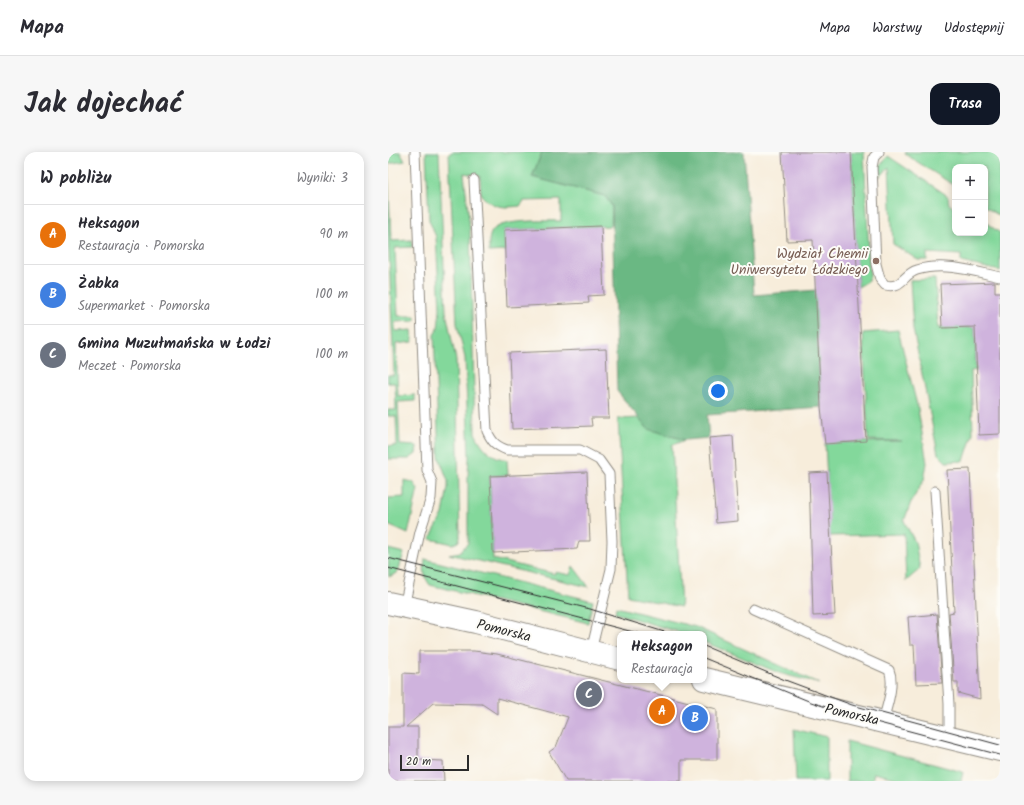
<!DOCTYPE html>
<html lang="pl">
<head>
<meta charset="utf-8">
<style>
  :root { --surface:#fff; --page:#f7f7f7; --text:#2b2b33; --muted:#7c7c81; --line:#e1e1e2; --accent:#111827 }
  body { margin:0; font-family:Kalam,sans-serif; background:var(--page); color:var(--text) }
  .controls { position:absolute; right:12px; top:12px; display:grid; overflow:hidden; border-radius:8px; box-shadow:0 2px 10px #0003 }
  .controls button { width:36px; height:36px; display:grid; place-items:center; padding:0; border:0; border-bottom:1px solid var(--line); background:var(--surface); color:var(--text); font:20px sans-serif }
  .scale { position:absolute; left:12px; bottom:10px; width:69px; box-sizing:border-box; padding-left:4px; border:2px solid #2b2b2b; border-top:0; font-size:11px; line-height:14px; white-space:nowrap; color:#2b2b2b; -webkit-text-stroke:3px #fdfcf7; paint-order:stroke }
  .you { position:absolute; left:330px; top:239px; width:14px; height:14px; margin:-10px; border:3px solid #fff; border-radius:50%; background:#1a73e8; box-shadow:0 0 0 6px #1a73e833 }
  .badge { display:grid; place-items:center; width:26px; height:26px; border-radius:50%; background:var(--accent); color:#fff; font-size:13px; font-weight:700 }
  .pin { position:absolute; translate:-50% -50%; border:2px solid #fff; box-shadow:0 1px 4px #0006 }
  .popup { position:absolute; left:229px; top:479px; width:90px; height:52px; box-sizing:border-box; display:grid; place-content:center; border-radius:8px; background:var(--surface); filter:drop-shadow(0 1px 3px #0005); font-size:13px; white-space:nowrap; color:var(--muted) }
  .popup b { font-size:15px; color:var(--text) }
  .popup::after { content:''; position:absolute; left:50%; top:100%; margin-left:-8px; border:8px solid transparent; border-top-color:var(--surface) }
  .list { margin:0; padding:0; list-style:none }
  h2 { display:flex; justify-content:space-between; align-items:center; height:52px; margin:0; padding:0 16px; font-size:17px }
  h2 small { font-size:13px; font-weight:400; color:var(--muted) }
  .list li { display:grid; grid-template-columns:26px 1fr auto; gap:12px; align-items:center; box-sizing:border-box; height:60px; padding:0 16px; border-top:1px solid var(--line) }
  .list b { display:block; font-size:15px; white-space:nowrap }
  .list p { margin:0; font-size:13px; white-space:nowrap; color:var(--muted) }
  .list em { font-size:13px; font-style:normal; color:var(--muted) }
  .map { position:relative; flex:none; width:612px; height:629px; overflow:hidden; border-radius:12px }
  header { display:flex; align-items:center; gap:24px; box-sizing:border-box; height:56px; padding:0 20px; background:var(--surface); border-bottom:1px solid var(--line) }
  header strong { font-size:19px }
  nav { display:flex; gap:22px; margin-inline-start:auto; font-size:14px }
  .intro { display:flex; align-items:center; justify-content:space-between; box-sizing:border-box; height:96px; padding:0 24px }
  h1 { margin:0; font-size:28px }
  .button { padding:10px 18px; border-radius:12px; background:var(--accent); color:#fff; font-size:14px; font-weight:700 }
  main { display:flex; gap:24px; padding:0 24px }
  aside { flex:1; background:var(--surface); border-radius:12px; box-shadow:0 2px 10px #0003 }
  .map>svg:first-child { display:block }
</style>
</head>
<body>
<header>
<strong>Mapa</strong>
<nav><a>Mapa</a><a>Warstwy</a><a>Udostępnij</a></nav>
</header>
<div class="intro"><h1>Jak dojechać</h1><a class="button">Trasa</a></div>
<main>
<aside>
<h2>W pobliżu<small>Wyniki: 3</small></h2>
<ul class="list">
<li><span class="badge" style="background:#e8710a">A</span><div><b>Heksagon</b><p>Restauracja · Pomorska</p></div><em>90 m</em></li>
<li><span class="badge" style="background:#3f7fe0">B</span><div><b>Żabka</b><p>Supermarket · Pomorska</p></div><em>100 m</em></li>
<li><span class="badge" style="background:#6b7280">C</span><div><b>Gmina Muzułmańska w Łodzi</b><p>Meczet · Pomorska</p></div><em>100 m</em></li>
</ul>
</aside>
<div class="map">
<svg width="612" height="629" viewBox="0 0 612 629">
  <rect width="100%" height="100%" fill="#fdfcf7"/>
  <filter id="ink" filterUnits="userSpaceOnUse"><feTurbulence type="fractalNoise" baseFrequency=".025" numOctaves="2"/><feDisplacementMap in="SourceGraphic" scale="8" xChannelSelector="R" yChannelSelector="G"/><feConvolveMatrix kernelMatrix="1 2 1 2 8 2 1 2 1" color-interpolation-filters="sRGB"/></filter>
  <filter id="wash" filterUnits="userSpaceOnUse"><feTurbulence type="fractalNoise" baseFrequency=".012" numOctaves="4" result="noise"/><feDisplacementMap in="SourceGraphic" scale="16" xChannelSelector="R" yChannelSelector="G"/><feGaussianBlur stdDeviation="0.9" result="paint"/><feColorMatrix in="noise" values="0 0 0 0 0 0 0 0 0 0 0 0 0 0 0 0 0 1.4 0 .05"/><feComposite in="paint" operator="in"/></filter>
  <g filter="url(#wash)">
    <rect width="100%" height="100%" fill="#f7eddb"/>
    <!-- green -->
    <path fill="#83d89b" stroke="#578263" d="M0 0H12L17 9 0 12 3 89 24 88V95L7 96 10 164H27V169L7 170V179L24 178 25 190 8 192 10 244 27 243V249L10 250 12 293 29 294 28 302 21 307H0V294L9 293 8 264H0V258H8L7 231H0V223H6L0 76Z
      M38 0H51L58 160 68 208 72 386 70 390 65 392 42 387 55 362 60 335V329L51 305 46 183 50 176 52 157 48 85 41 68Z
      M64 0H154L144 25 217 44 224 54 223 74 116 78 117 99 101 100C101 93 100 84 105 78 114 67 158 69 173 69V48L136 49 132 54C115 56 105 56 93 43L92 24 76 21 82 78 87 281C94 296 103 305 119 308L120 323 102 324 105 407 167 422V420L182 423 185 414 201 435 61 402 72 400 80 391V323L81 305 77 206 69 172 61 2Z
      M463 0H476L482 124 480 129 470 135Z
      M518 0H612V64L597 55V15H567V34L517 2Z
      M500 4 560 44 561 52 567 57V81H597V70L612 81V119L573 110V103L539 101V108H530L505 92 501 15 492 25V14Z
      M547 127 550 176 587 175 588 218 583 219 585 281 576 309 558 310 550 302 525 177 522 128Z
      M510 178 530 257 539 311 536 328 523 350 516 369 527 390 532 417 518 429 516 382 442 384 437 291 514 289 480 288 475 181Z
      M252 266 260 277 297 288 284 293 293 455 240 444 230 267Z
      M16 328 25 330 30 337 20 382 0 373V346L16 345Z
      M0 397 16 401 10 420 1 425Z
      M37 407 205 449 200 471 42 433C35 424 36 417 37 407Z
      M228 455 308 475 432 532 391 521 316 490V482H297L227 461Z
      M406 577 439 585V629H408Z
      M459 589 575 620 573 629H520L486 621 484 629H459Z"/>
    <!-- forest -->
    <path fill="#6ab883" stroke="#4a7257" d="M154 0H356L366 143 429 138 433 255 319 263 321 286 297 288 260 277 229 239 224 54 217 44 144 25Z"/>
    <g id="blocks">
      <!-- building -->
      <path fill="#cfb3dd" d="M394 0H463L478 289 437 292 433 255 425 88 399 89Z
        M213 74 216 143 200 144 201 151 119 155 116 78Z
        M607 130V140H612V282L591 283 587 175 554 176 552 132Z
        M218 197 221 266H203L204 274 124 277 121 201Z
        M345 284 350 369 328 371 321 286Z
        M582 317 592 547 570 541V530H566L561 461 566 460 559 318Z
        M199 320 202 389H191L189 397 105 401 102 324Z
        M439 320 447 463 425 464 421 321Z
        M549 462 554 531 528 532 526 493H522L520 465Z
        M31 499H86L109 502 329 557V608H293V629H178L161 600 168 595 180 565 109 546V562L94 552 45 551 18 575H30V608L55 609 56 629H0V575H15V521L31 522Z"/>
    </g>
  </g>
  <g filter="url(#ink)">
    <use href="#blocks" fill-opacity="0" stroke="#918c83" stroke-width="1"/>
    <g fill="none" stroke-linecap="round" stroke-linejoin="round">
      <defs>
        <path id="service" d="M491 0 486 5 484 15 488 112 492 127 497 133C515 137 515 122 529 118 556 110 585 119 612 125
          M86 28 99 279C104 290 108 294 119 298H192L211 308 221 322 224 389 223 417 203 499
          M547 339 561 552V585
          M16 455 32 380 43 346 44 330 39 318 27 0
          M365 457 501 518C507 532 499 554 495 569"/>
        <path id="tertiary" d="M0 451 88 470 232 507
          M316 527 612 598"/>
      </defs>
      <!-- service casing -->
      <use href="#service" stroke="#918c83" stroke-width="11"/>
      <!-- tertiary casing -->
      <use href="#tertiary" stroke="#918c83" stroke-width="24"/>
      <!-- service -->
      <use href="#service" stroke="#fff" stroke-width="9"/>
      <!-- tertiary -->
      <use href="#tertiary" stroke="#fff" stroke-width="22"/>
      <!-- tram -->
      <path stroke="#2b2b2b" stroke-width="1" d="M0 406 202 457 283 482
        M0 416 253 482
        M316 494 397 528 464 553 612 593
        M316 506 423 550 465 564 612 603"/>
    </g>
  </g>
  <!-- markers -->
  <circle fill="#8d6e63" stroke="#fdfcf7" stroke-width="1.5" cx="488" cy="109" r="4"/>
  <g text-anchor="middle" stroke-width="4" stroke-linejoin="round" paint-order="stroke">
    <!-- education labels -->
    <g font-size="14" fill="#785e54" stroke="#fdfcf7" text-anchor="end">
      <text x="480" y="106">Wydział Chemii<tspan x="480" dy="16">Uniwersytetu Łódzkiego</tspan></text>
    </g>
    <!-- street labels -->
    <g font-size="14" fill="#2b2b2b" stroke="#fdfcf7">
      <text transform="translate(116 478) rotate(14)" y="5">Pomorska</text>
      <text transform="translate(464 562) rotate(13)" y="5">Pomorska</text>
    </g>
  </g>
</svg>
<div class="controls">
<button>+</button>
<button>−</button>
</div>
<div class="scale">20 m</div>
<div class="you"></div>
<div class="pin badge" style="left:274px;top:559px;background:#e8710a">A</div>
<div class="popup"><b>Heksagon</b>Restauracja</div>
<div class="pin badge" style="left:307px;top:566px;background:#3f7fe0">B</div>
<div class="pin badge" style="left:201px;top:542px;background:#6b7280">C</div>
</div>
</main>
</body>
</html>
